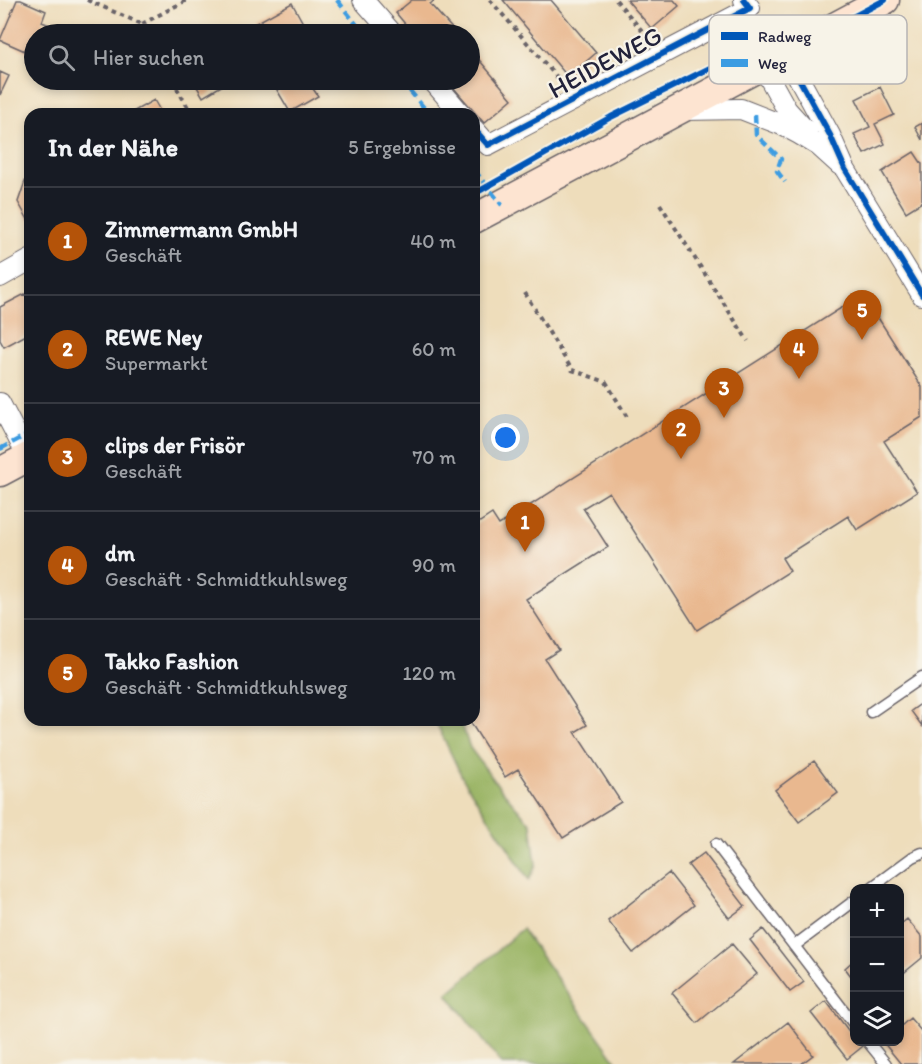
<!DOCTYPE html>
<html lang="de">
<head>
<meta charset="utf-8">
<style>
  :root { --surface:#171b24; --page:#242831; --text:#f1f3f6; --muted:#9ea1a6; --line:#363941; --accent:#b45309 }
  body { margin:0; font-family:Itim,sans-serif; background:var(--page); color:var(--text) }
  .controls { position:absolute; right:18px; bottom:18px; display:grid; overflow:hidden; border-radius:12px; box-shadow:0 3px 9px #0003 }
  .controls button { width:54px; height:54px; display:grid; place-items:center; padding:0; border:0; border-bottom:2px solid var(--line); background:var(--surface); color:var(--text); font:30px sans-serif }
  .you { position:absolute; left:506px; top:438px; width:21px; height:21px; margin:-15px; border:4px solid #fff; border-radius:50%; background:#1a73e8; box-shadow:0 0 0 9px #1a73e833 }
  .badge { display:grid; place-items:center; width:39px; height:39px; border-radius:50%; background:var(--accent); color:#fff; font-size:20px; font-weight:700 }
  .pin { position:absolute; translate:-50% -50px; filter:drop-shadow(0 2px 3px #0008) }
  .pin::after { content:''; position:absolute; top:32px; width:21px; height:18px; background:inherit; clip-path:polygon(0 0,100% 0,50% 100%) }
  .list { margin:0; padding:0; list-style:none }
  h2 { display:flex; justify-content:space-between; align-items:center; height:78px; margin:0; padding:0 24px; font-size:26px }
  h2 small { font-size:20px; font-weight:400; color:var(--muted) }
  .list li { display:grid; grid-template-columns:39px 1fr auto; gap:18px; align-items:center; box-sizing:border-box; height:108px; padding:0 24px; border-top:2px solid var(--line) }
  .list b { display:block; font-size:22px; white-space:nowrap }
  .list p { margin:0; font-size:20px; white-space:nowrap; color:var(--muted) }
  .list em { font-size:20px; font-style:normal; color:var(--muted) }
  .icon { flex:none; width:33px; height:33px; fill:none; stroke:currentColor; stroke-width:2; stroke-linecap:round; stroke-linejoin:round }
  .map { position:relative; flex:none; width:922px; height:1064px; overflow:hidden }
  .search { position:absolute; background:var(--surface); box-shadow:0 3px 9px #0003; left:24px; top:24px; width:456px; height:66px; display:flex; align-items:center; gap:15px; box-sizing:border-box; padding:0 21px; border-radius:33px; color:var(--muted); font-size:22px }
  .panel { position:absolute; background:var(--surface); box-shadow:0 3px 9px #0003; left:24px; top:108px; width:456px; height:618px; border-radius:18px }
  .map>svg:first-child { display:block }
</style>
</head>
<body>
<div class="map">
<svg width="922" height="1064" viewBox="0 0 922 1064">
  <rect width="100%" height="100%" fill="#f7f3e8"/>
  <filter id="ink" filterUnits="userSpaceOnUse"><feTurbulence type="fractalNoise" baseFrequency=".0167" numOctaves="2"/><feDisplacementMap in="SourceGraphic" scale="12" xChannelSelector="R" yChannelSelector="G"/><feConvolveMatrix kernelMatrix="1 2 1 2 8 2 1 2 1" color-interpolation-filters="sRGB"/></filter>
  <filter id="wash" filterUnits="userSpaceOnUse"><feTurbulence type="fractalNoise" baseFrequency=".008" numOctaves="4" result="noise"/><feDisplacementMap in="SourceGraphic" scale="24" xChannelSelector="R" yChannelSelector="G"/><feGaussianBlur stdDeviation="1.35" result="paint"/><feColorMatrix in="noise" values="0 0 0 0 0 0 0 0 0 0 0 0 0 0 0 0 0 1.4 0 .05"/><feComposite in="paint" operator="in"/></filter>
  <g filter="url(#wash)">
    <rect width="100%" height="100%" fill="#edb"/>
    <!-- forest -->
    <path fill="#9cb668" stroke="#5f6c52" stroke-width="1.5" d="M435 720H460L470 748 500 788 531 824 536 865 529 880 463 779Z
      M522 929 618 1064H502L447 994Z"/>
    <g id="blocks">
      <!-- building -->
      <path fill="#e9b88f" d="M17 0H21L46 11 42 22 57 28 54 34H34V55L0 40Z
        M412 0H435L430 4 457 34H409L403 28 406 25 396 13Z
        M503 0H551L596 53 568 77Z
        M627 0H674L679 6 652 29Z
        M292 3 309 34H262L256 23Z
        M470 49 512 99 484 123 447 80H470Z
        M0 72 9 76 0 95Z
        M193 80H227L228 82 203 97Z
        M295 80H307L318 96 290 112 277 90Z
        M880 87 894 115 875 124 885 144 864 154 854 134 870 127 856 99Z
        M154 100 162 114H129Z
        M922 123V140L915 127Z
        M914 152 922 164V202L906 212 882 172Z
        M30 174V223L18 202 27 176Z
        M25 294 30 302V333L4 347 0 340V307Z
        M863 294 922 387V417L884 441 917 492 857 530 848 516 782 558 790 571 697 630 609 492 583 508 608 547 526 599 559 650 545 659 587 725 575 732 621 802 563 838 518 769 505 777 469 720H474V526L492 514 499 525Z
        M922 703V726L911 711Z
        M814 761 838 793 799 822 775 790Z
        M704 853 745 906 729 918 688 865Z
        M669 873 694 905 633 953 608 921Z
        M907 919 922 937V958L900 976V925Z
        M763 929 804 982 790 992 750 940Z
        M732 944 757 974 697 1023 672 993Z
        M854 960V980L845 968Z
        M826 1001 854 1038V1042H858L862 1047 847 1059 811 1013Z
        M910 1018 922 1032V1064H901L883 1042H900V1027Z
        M788 1022 813 1055 801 1064H734Z"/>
    </g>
  </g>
  <g filter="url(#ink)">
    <use href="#blocks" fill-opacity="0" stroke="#696368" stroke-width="1.5"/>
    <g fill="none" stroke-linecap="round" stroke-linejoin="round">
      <defs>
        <path id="service" d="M871 712 922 677
          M716 844 854 1024
          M871 888 913 857 922 853
          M794 946 854 901
          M868 1042 886 1064"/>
        <path id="minor" d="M363 0 393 34
          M785 53 830 135 845 169 922 295
          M762 65 787 110 807 132
          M432 80 461 114
          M685 110 741 109 782 125 799 134 819 146 840 165
          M474 129 488 145 750 8 744 0
          M0 277 30 260
          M0 403 28 457"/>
        <path id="secondary" d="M474 219 885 0
          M0 472 30 456"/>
      </defs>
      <!-- service casing -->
      <use href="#service" stroke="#696368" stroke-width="13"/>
      <!-- minor casing -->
      <use href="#minor" stroke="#696368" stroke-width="22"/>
      <!-- secondary casing -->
      <use href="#secondary" stroke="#696368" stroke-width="31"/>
      <!-- path -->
      <path stroke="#696368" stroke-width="4" stroke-dasharray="4.5 4.5" stroke-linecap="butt" d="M87 0 142 24 147 34
        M490 0 562 83
        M616 0 650 40
        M761 23 771 36
        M142 24 187 0
        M172 80 192 114
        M660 204 748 341
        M525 293 572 370 606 382 627 417"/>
      <!-- service -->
      <use href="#service" stroke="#fff" stroke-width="10"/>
      <!-- minor -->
      <use href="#minor" stroke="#fff" stroke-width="20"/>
      <!-- secondary -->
      <use href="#secondary" stroke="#fde4d1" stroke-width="28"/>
      <!-- quiet -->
      <path stroke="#3c9ce2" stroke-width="4.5" stroke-dasharray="9 4.5" stroke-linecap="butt" d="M337 0 364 34
        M401 80 429 114
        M755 114 756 135 781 159 777 171 785 182
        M474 170 502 205
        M0 449 30 433"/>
      <defs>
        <path id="cycleway" d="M785 53 830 135 845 169 922 295
          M474 129 488 145 750 8 744 0
          M474 194 611 117 712 67 741 76 885 0"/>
      </defs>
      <!-- cycleway casing -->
      <use href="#cycleway" stroke="#f7f3e8" stroke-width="10"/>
      <!-- cycleway -->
      <use href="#cycleway" stroke="#0057b8" stroke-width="6"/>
    </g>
  </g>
  <g text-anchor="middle" stroke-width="4.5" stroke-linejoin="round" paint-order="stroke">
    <!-- street labels -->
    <g font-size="26" fill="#22223b" stroke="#f7f3e8">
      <text transform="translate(605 62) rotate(-28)" y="9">HEIDEWEG</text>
    </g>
  </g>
  <!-- legend -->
  <rect x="709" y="15" width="198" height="69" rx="9" fill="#f7f3e8" stroke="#b7b4b4" stroke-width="1.5"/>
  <rect x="721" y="32" width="27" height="8" fill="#0057b8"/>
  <rect x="721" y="59" width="27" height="8" fill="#3c9ce2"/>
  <g font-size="16" fill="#22223b">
    <text x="758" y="42">Radweg</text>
    <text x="758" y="69">Weg</text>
  </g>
</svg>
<div class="controls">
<button>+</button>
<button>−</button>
<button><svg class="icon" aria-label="layers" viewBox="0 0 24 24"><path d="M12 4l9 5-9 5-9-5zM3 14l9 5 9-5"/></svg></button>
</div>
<div class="you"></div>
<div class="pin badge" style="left:525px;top:552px">1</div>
<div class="pin badge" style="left:681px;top:459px">2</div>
<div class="pin badge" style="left:724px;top:418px">3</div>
<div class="pin badge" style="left:799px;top:379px">4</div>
<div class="pin badge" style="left:862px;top:340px">5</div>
<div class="search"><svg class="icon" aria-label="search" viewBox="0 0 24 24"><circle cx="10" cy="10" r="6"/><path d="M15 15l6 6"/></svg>Hier suchen</div>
<section class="panel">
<h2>In der Nähe<small>5 Ergebnisse</small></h2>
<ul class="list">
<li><span class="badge">1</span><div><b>Zimmermann GmbH</b><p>Geschäft</p></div><em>40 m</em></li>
<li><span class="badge">2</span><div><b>REWE Ney</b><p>Supermarkt</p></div><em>60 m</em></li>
<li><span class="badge">3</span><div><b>clips der Frisör</b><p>Geschäft</p></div><em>70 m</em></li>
<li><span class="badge">4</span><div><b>dm</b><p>Geschäft · Schmidtkuhlsweg</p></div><em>90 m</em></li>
<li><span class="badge">5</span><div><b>Takko Fashion</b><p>Geschäft · Schmidtkuhlsweg</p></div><em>120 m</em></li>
</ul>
</section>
</div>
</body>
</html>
